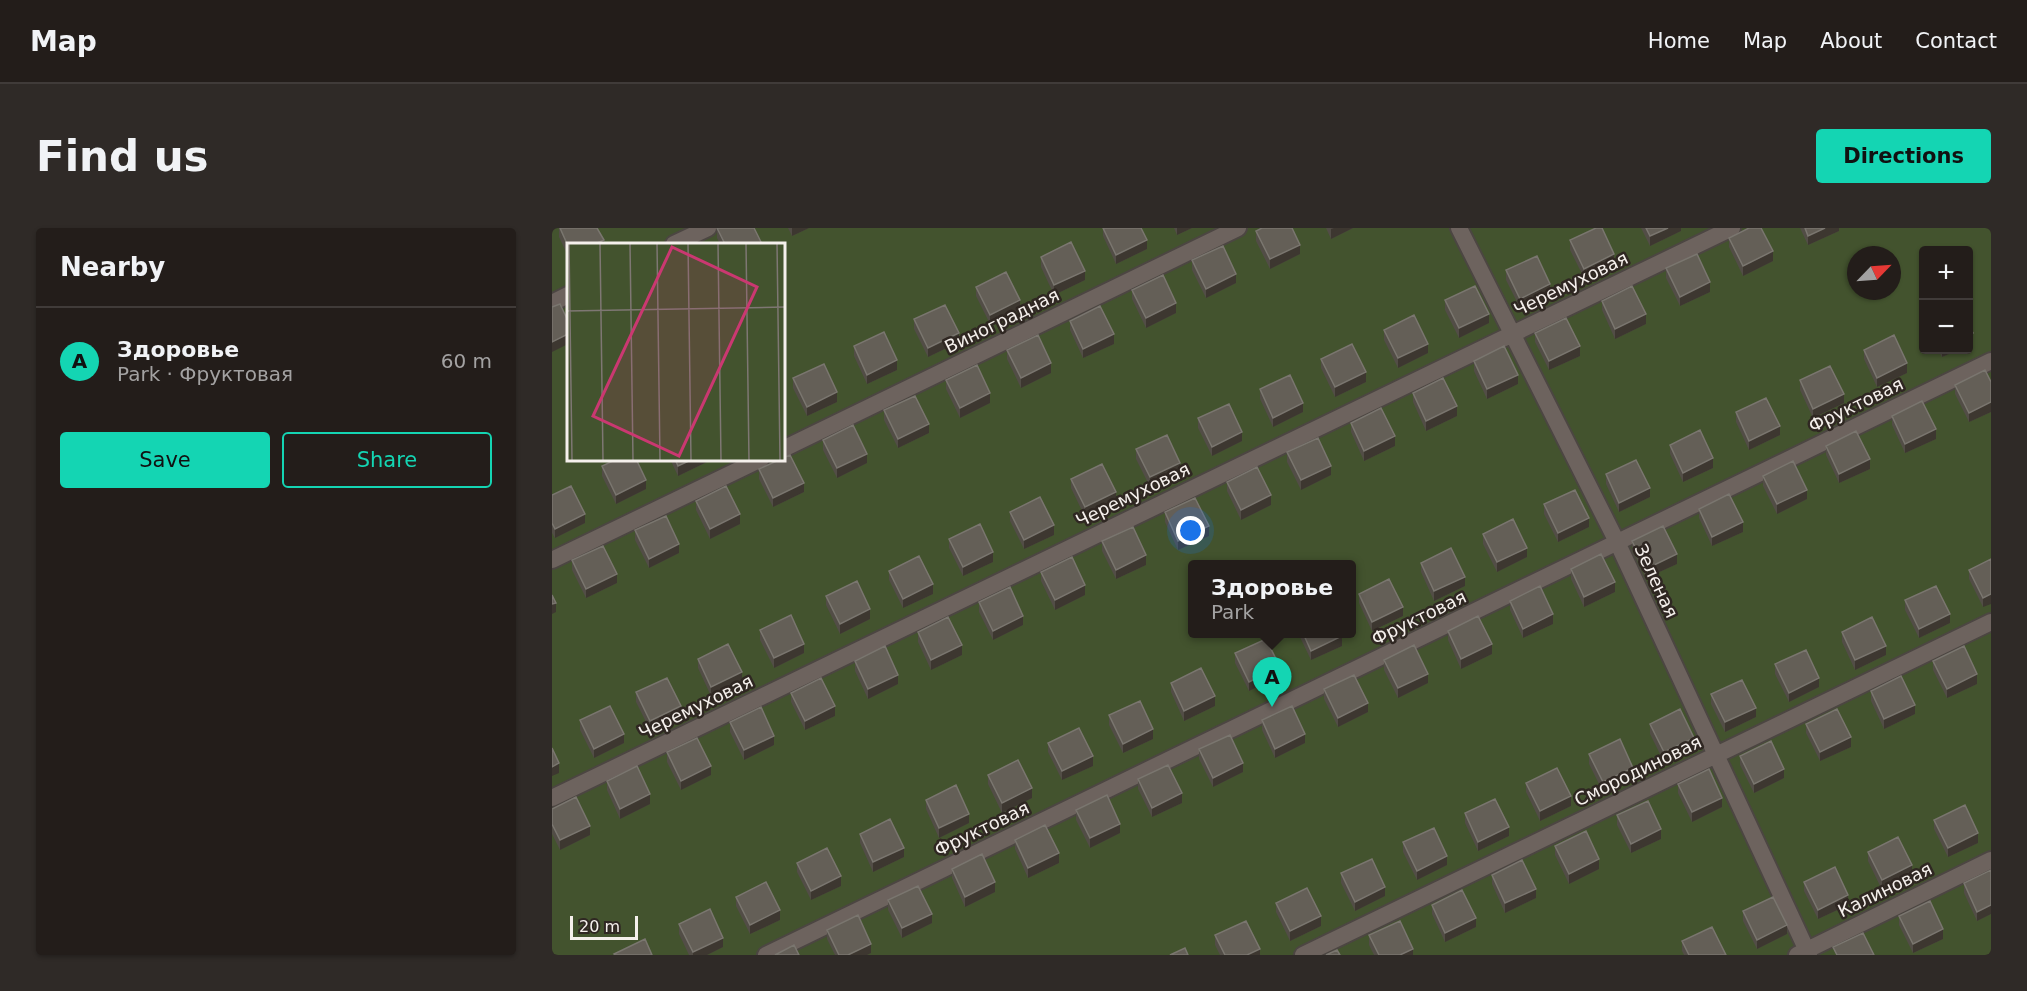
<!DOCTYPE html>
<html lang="en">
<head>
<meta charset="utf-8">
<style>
  :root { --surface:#231d1a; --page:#2f2a27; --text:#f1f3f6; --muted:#a3a2a2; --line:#403b39; --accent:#14d5b3 }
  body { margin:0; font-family:"DejaVu Sans",sans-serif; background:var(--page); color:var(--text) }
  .controls { position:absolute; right:18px; top:18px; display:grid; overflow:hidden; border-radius:6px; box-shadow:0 2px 4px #0004 }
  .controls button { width:54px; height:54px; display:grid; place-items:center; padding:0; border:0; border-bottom:2px solid var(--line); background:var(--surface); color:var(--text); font:30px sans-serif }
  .compass { position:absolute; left:1295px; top:18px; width:54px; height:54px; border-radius:50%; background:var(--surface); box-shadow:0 2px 4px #0004; rotate:65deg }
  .scale { position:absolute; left:18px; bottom:15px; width:68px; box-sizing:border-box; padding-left:6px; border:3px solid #f5f0ec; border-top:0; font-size:16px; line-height:21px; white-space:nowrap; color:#f5f0ec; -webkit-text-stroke:4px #2f2722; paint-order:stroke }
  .you { position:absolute; left:639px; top:303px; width:21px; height:21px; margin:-15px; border:4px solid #fff; border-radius:50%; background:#1a73e8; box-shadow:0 0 0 9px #1a73e833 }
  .badge { display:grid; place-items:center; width:39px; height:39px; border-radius:50%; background:var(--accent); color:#111; font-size:20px; font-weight:700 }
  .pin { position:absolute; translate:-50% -50px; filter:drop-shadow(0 2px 3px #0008) }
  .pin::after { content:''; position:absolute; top:32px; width:21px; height:18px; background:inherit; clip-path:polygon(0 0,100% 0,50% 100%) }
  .popup { position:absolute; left:636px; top:332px; width:168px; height:78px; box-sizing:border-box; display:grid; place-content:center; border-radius:6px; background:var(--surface); filter:drop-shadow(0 2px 4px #0005); font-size:20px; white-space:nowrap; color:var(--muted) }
  .popup b { font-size:22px; color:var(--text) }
  .popup::after { content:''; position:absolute; left:50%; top:100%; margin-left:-12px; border:12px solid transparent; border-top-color:var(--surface) }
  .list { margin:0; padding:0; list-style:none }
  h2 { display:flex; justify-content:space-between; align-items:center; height:78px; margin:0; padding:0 24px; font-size:26px }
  h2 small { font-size:20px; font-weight:400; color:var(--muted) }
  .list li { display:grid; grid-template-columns:39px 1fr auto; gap:18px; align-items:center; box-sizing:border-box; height:108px; padding:0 24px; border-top:2px solid var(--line) }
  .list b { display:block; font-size:22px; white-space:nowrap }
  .list p { margin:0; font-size:20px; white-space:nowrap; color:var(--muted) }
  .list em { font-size:20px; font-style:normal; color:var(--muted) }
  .actions { display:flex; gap:12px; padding:18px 24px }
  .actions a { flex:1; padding:14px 0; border:2px solid var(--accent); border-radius:6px; text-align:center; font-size:21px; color:var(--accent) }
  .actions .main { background:var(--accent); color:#111 }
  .map { position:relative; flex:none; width:1439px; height:727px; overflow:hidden; border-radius:6px }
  header { display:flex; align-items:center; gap:36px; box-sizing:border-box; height:84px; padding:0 30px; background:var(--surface); border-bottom:2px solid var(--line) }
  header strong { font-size:28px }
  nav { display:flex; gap:33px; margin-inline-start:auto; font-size:21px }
  .intro { display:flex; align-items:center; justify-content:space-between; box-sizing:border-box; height:144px; padding:0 36px }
  h1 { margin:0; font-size:42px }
  .button { padding:15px 27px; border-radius:6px; background:var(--accent); color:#111; font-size:21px; font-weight:700 }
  main { display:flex; gap:36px; padding:0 36px }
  aside { flex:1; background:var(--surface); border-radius:6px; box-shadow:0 2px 4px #0004 }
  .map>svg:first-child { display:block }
</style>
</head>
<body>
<header>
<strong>Map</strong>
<nav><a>Home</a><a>Map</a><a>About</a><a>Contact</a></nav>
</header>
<div class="intro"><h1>Find us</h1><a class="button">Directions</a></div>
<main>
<aside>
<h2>Nearby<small></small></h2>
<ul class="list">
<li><span class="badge">A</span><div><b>Здоровье</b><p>Park · Фруктовая</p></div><em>60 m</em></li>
</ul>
<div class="actions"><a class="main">Save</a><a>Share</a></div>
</aside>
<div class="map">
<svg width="1439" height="727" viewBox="0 0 1439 727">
  <rect width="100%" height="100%" fill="#2f2722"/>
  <!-- green -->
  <path fill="#43532e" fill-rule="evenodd" d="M0 0H1439V727H0ZM16 16H231V231H16ZM1372 22H1416V122H1372ZM1304 27H1340V63H1304ZM640 336H800V406H640Z"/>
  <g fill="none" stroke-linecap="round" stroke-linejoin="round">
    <defs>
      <path id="minor" d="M907 0 1066 316 1257 727
        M122 16 156 0
        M0 75 16 67
        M231 221 686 0
        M0 332 209 231
        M0 570 1180 0
        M214 727 1439 133
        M751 727 1439 394
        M1245 727 1439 632"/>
    </defs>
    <!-- minor casing -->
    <use href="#minor" stroke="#4c4642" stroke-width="20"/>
    <!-- minor -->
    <use href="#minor" stroke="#6d635e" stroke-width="16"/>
  </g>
  <!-- wall -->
  <path fill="#524d46" d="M7 0 52 16H16V28L7 9Z
    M165 0 209 16H168L165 10Z
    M236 0H257L240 8Z
    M551 0H589L595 21 564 36 551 8Z
    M622 0H640L625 7Z
    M774 0H801L779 11Z
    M1089 0H1129V3L1098 18Z
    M1248 0H1287V3L1256 17Z
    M704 3 748 26 718 41 704 13Z
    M1177 10 1221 33 1191 48 1177 19Z
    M1018 12 1062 35 1032 50 1018 22Z
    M489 29 533 52 502 67 489 39Z
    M640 32 684 55 654 70 640 42Z
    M1114 40 1158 64 1128 78 1114 50Z
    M954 42 998 65 968 80 954 52Z
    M424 59 468 82 438 96 424 68Z
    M580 62 624 85 594 100 580 71Z
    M893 72 937 95 907 110 893 82Z
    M1050 73 1094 96 1063 111 1050 82Z
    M362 91 407 114 376 129 362 101Z
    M518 93 562 116 531 130 518 102Z
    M832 102 876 125 846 140 832 112Z
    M983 105 1028 128 997 142 983 114Z
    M302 118 345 142 315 156 302 128Z
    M455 122 499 145 469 160 455 131Z
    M1312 122 1355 145 1325 159 1312 131Z
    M1386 122H1406L1390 129Z
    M769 131 814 154 783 169 769 140Z
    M922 133 966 156 935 171 922 143Z
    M241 150 285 174 255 188 241 160Z
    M394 152 438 175 408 190 394 161Z
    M1248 152 1292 175 1261 190 1248 162Z
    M1439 154V184L1417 194 1403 166V157Z
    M708 161 751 184 721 199 708 171Z
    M861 165 905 188 874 203 861 174Z
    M332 182 377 205 346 220 332 192Z
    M1184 184 1228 207 1197 222 1184 194Z
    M1340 188 1384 211 1353 225 1340 197Z
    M646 190 690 213 660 228 646 200Z
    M799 195 843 218 812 233 799 204Z
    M271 212 315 235 285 250 271 222Z
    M1118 217 1161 240 1131 254 1118 226Z
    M1274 218 1318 241 1287 255 1274 227Z
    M584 221 628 244 598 259 584 231Z
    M735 224 779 247 749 262 735 234Z
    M118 231H157V233L126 248Z
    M50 238 94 261 64 276 50 248Z
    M207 241 252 264 221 279 207 251Z
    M1054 246 1098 269 1067 284 1054 256Z
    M1211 248 1255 271 1225 286 1211 258Z
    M519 251 564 274 533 289 519 260Z
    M675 254 719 277 689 292 675 263Z
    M0 267 33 295 3 310 0 305Z
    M144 273 188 296 158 311 144 282Z
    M992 276 1037 299 1006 314 992 286Z
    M1147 281 1191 304 1160 318 1147 290Z
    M458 284 502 307 472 321 458 293Z
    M613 284 657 308 626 322 613 294Z
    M83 302 127 325 97 340 83 312Z
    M931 306 975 329 945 344 931 316Z
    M397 311 441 334 411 348 397 320Z
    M550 313 594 337 564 351 550 323Z
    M1080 313 1125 336 1094 350 1080 322Z
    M1439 331 1431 379 1417 351V342Z
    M20 332 65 355 34 370 20 342Z
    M869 335 913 358 882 373 869 344Z
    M1019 341 1063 364 1032 379 1019 351Z
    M337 343 381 366 351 380 337 352Z
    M489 344 533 367 503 382 489 353Z
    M807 366 851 388 820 403 807 375Z
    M274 368 318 391 288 406 274 377Z
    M1353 372 1398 395 1367 410 1353 382Z
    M958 373 1001 396 971 410 958 382Z
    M427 374 471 397 441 412 427 384Z
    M208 402 252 425 222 440 208 412Z
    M896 403 940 426 909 441 896 412Z
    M366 404 410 427 379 442 366 414Z
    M1290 404 1334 427 1303 442 1290 414Z
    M746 405H788L790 418 759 432Z
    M683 425 728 448 697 463 683 435Z
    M146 431 190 454 159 468 146 440Z
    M832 432 876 455 846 470 832 442Z
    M303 433 346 456 316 471 303 443Z
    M1381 433 1425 456 1395 470 1381 442Z
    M1223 436 1267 459 1237 474 1223 446Z
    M619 455 663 478 632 493 619 464Z
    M772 461 816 484 786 499 772 471Z
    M1319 463 1363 486 1332 501 1319 473Z
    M84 464 129 487 98 502 84 474Z
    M239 465 283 488 253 502 239 474Z
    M1159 466 1204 489 1173 504 1159 476Z
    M557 487 601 511 571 525 557 497Z
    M28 492 72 515 42 530 28 502Z
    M710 492 753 515 723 530 710 502Z
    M178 494 222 517 192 532 178 504Z
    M1098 496 1142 519 1112 534 1098 506Z
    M1254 496 1299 519 1268 533 1254 505Z
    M496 515 541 538 510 552 496 524Z
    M647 521 691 544 661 559 647 531Z
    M115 524 159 547 129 562 115 534Z
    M1037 526 1081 549 1051 564 1037 536Z
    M1188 528 1232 550 1202 565 1188 537Z
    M436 547 480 570 450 585 436 556Z
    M586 551 630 575 600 589 586 561Z
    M55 553 98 576 68 591 55 562Z
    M974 555 1019 578 988 593 974 564Z
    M1126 556 1170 579 1140 594 1126 565Z
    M374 572 417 595 387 610 374 581Z
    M0 581 38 607 8 622 0 606Z
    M524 582 568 605 538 620 524 592Z
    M913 585 957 608 926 623 913 595Z
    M1065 587 1109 611 1079 625 1065 597Z
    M1382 592 1426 615 1396 629 1382 601Z
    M308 606 352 629 321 644 308 615Z
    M463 612 507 635 476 650 463 621Z
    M851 614 895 637 865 652 851 624Z
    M1003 618 1047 641 1017 656 1003 627Z
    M1316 624 1360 647 1330 662 1316 633Z
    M245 635 289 658 259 672 245 644Z
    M400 641 443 664 413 679 400 650Z
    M1439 642V686L1425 693 1412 665V655Z
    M789 645 833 668 803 683 789 655Z
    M940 647 984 670 953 685 940 656Z
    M1252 654 1296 677 1266 691 1252 663Z
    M184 669 228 692 198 706 184 678Z
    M336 672 380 695 350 710 336 682Z
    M724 675 769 698 738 713 724 684Z
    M880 677 924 699 893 714 880 686Z
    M1191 683 1235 706 1205 721 1191 693Z
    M1347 688 1391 711 1361 725 1347 697Z
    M127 696 171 719 155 727H137L127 706Z
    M275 702 319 725 315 727H283L275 711Z
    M663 707 708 727H668L663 717Z
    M817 707 861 727H822L817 717Z
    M1130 713 1174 727H1132L1130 723Z"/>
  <!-- shaded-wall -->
  <path fill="#3d3730" d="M240 0H257L240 8Z
    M625 0H640L625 7Z
    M782 0H801L779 11V1Z
    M1116 0H1129V3L1098 18V8Z
    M1273 0H1287V3L1256 17V8Z
    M52 12V16H43Z
    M595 12V21L564 36V27Z
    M748 17V26L718 41V31Z
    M1221 23V33L1191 48V38Z
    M1062 26V35L1032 50V41Z
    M533 43V52L502 67V57Z
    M684 46V55L654 70V61Z
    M1158 54V64L1128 78V69Z
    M998 56V65L968 80V71Z
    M468 72V82L438 96V87Z
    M624 75V85L594 100V90Z
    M937 86V95L907 110V100Z
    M1094 86V96L1063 111V101Z
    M407 105V114L376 129V120Z
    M1421 105V114L1416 116V107Z
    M16 106V116L0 124V114Z
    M562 106V116L531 130V121Z
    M876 116V125L846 140V130Z
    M1028 118V128L997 142V133Z
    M1390 122H1406L1390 129Z
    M345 132V142L315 156V147Z
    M499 135V145L469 160V150Z
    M1355 135V145L1325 159V150Z
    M814 144V154L783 169V159Z
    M966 147V156L935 171V161Z
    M285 164V174L255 188V179Z
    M438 165V175L408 190V180Z
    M1292 166V175L1261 190V181Z
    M1439 174V184L1417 194V185Z
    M751 175V184L721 199V190Z
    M905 178V188L874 203V193Z
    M377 196V205L346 220V211Z
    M1228 198V207L1197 222V213Z
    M1384 201V211L1353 225V216Z
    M690 204V213L660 228V219Z
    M843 208V218L812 233V223Z
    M315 226V235L285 250V240Z
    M1161 230V240L1131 254V245Z
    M141 231H157V233L126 248V238Z
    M1318 231V241L1287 255V246Z
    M628 235V244L598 259V249Z
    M779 238V247L749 262V252Z
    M94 252V261L64 276V267Z
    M252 255V264L221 279V270Z
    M1098 260V269L1067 284V275Z
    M1255 262V271L1225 286V276Z
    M564 264V274L533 289V279Z
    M719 267V277L689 292V282Z
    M33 286V295L3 310V301Z
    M188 286V296L158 311V301Z
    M1037 290V299L1006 314V305Z
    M1191 294V304L1160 318V309Z
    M502 297V307L472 321V312Z
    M657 298V308L626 322V313Z
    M127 316V325L97 340V331Z
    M975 320V329L945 344V334Z
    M441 324V334L411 348V339Z
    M1125 326V336L1094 350V341Z
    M594 327V337L564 351V342Z
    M65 346V355L34 370V361Z
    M913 349V358L882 373V363Z
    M1063 354V364L1032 379V369Z
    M381 356V366L351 380V371Z
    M533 357V367L503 382V372Z
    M1439 366V376L1431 379V370Z
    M4 375V384L0 386V376Z
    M851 379V388L820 403V394Z
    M318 381V391L288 406V396Z
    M1001 386V396L971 410V401Z
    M1398 386V395L1367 410V401Z
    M471 388V397L441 412V403Z
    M790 408V418L759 432V423Z
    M252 416V425L222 440V430Z
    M940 416V426L909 441V431Z
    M410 417V427L379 442V432Z
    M1334 418V427L1303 442V432Z
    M728 439V448L697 463V454Z
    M190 444V454L159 468V459Z
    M876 446V455L846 470V460Z
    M1425 446V456L1395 470V461Z
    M346 447V456L316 471V461Z
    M1267 450V459L1237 474V465Z
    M663 468V478L632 493V483Z
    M816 475V484L786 499V490Z
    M1363 477V486L1332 501V491Z
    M129 478V487L98 502V493Z
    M283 478V488L253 502V493Z
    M1204 480V489L1173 504V494Z
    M601 501V511L571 525V516Z
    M72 506V515L42 530V521Z
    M753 506V515L723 530V521Z
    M222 508V517L192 532V522Z
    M1299 509V519L1268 533V524Z
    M1142 510V519L1112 534V524Z
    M541 528V538L510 552V543Z
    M7 535V545L0 548V539Z
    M691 535V544L661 559V550Z
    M159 538V547L129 562V553Z
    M1081 540V549L1051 564V554Z
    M1232 541V550L1202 565V556Z
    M480 560V570L450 585V575Z
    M630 565V575L600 589V580Z
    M98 566V576L68 591V581Z
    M1019 568V578L988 593V583Z
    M1170 570V579L1140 594V584Z
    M417 586V595L387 610V600Z
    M568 596V605L538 620V610Z
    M38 598V607L8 622V612Z
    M957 599V608L926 623V614Z
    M1109 601V611L1079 625V616Z
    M1426 605V615L1396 629V620Z
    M352 620V629L321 644V634Z
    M507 625V635L476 650V640Z
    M895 628V637L865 652V643Z
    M1047 631V641L1017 656V646Z
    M1360 637V647L1330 662V652Z
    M289 648V658L259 672V663Z
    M443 654V664L413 679V669Z
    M833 659V668L803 683V674Z
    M984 661V670L953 685V675Z
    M1296 667V677L1266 691V682Z
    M1439 677V686L1425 693V684Z
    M228 682V692L198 706V697Z
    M380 686V695L350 710V700Z
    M769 688V698L738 713V703Z
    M924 690V699L893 714V705Z
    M1235 697V706L1205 721V712Z
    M1391 701V711L1361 725V716Z
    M171 710V719L155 727H141V724Z
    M319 716V725L315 727H296Z
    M708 721V727H695Z
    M861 721V727H848Z"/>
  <!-- building -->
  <path fill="#645f57" stroke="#7a766f" stroke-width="1.5" d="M8 0H45L52 12 43 16H16V18Z
    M165 0H202L209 14 203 16H173Z
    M551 0H589L595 12 564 27Z
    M710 0H740L748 17 718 31 704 3Z
    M1044 0H1050L1062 26 1032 41 1018 12Z
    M1094 0H1116L1098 8Z
    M1197 0H1209L1221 23 1191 38 1177 10Z
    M1253 0H1273L1256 8Z
    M519 14 533 43 502 57 489 29Z
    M671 18 684 46 654 61 640 32Z
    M1145 26 1158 54 1128 69 1114 40Z
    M985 28 998 56 968 71 954 42Z
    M454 44 468 72 438 87 424 59Z
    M611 47 624 75 594 90 580 62Z
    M923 58 937 86 907 100 893 72Z
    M1080 58 1094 86 1063 101 1050 73Z
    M8 76 16 93V106L0 114V79Z
    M393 77 407 105 376 120 362 91Z
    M548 78 562 106 531 121 518 93Z
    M862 87 876 116 846 130 832 102Z
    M1014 90 1028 118 997 133 983 105Z
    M1416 97 1421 105 1416 107Z
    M332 104 345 132 315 147 302 118Z
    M486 107 499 135 469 150 455 122Z
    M1342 107 1355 135 1325 150 1312 122Z
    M800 116 814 144 783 159 769 131Z
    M952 118 966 147 935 161 922 133Z
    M272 136 285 164 255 179 241 150Z
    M425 137 438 165 408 180 394 152Z
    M1278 138 1292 166 1261 181 1248 152Z
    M1433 142 1439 154V174L1417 185 1403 157Z
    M738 147 751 175 721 190 708 161Z
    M891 150 905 178 874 193 861 165Z
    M363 168 377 196 346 211 332 182Z
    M1214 170 1228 198 1197 213 1184 184Z
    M1370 173 1384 201 1353 216 1340 188Z
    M677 176 690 204 660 219 646 190Z
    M829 180 843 208 812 223 799 195Z
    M301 197 315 226 285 240 271 212Z
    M1148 202 1161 230 1131 245 1118 217Z
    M1304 203 1318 231 1287 246 1274 218Z
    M615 207 628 235 598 249 584 221Z
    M766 210 779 238 749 252 735 224Z
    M238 227 252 255 221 270 207 241 229 231H231V230Z
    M65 231H84L94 252 64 267 50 238Z
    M123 231H141L126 238Z
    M1084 232 1098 260 1067 275 1054 246Z
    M1241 233 1255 262 1225 276 1211 248Z
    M550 236 564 264 533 279 519 251Z
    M705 239 719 267 689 282 675 254Z
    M19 258 33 286 3 301 0 295V267Z
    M174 258 188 286 158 301 144 273Z
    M1023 262 1037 290 1006 305 992 276Z
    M1177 266 1191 294 1160 309 1147 281Z
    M488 269 502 297 472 312 458 284Z
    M643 270 657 298 626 313 613 284Z
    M114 288 127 316 97 331 83 302Z
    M961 291 975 320 945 334 931 306Z
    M428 296 441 324 411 339 397 311Z
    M1111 298 1125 326 1094 341 1080 313Z
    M581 299 594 327 564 342 550 313Z
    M51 318 65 346 34 361 20 332Z
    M899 320 913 349 882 363 869 335Z
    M1049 326 1063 354 1032 369 1019 341Z
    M367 328 381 356 351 371 337 343Z
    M520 329 533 357 503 372 489 344Z
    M1439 331V366L1431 370 1417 342Z
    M837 351 851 379 820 394 807 366Z
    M305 353 318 381 288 396 274 368Z
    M988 358 1001 386 971 401 958 373Z
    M1384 358 1398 386 1367 401 1353 372Z
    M458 359 471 388 441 403 427 374Z
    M0 367 4 375 0 376Z
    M239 387 252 416 222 430 208 402Z
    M926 388 940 416 909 431 896 403Z
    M396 389 410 417 379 432 366 404Z
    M1320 389 1334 418 1303 432 1290 404Z
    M751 405H788L790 408 759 423Z
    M714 411 728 439 697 454 683 425Z
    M176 416 190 444 159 459 146 431Z
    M862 417 876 446 846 460 832 432Z
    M333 418 346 447 316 461 303 433Z
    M1412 418 1425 446 1395 461 1381 433Z
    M1254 422 1267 450 1237 465 1223 436Z
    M649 440 663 468 632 483 619 455Z
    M802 447 816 475 786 490 772 461Z
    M1349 448 1363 477 1332 491 1319 463Z
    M115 450 129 478 98 493 84 464Z
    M269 450 283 478 253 493 239 465Z
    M1190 452 1204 480 1173 494 1159 466Z
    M588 473 601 501 571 516 557 487Z
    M58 478 72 506 42 521 28 492Z
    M740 478 753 506 723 521 710 492Z
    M209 479 222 508 192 522 178 494Z
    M1128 481 1142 510 1112 524 1098 496Z
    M1285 481 1299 509 1268 524 1254 496Z
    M527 500 541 528 510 543 496 515Z
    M678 507 691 535 661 550 647 521Z
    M145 510 159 538 129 553 115 524Z
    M1068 511 1081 540 1051 554 1037 526Z
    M1219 513 1232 541 1202 556 1188 528Z
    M0 520 7 535 0 539Z
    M466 532 480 560 450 575 436 547Z
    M616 537 630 565 600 580 586 551Z
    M85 538 98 566 68 581 55 553Z
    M1005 540 1019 568 988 583 974 555Z
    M1157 541 1170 570 1140 584 1126 556Z
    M404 557 417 586 387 600 374 572Z
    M555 567 568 596 538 610 524 582Z
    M24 569 38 598 8 612 0 596V581Z
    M943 571 957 599 926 614 913 585Z
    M1096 573 1109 601 1079 616 1065 587Z
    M1413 577 1426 605 1396 620 1382 592Z
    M338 591 352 620 321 634 308 606Z
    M493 597 507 625 476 640 463 612Z
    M882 600 895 628 865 643 851 614Z
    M1034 603 1047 631 1017 646 1003 618Z
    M1346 609 1360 637 1330 652 1316 624Z
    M275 620 289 648 259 663 245 635Z
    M430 626 443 654 413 669 400 641Z
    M820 631 833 659 803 674 789 645Z
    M970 632 984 661 953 675 940 647Z
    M1283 639 1296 667 1266 682 1252 654Z
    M1439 642V677L1425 684 1412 655Z
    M214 654 228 682 198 697 184 669Z
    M366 658 380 686 350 700 336 672Z
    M755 660 769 688 738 703 724 675Z
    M910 662 924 690 893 705 880 677Z
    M1221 669 1235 697 1205 712 1191 683Z
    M1378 673 1391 701 1361 716 1347 688Z
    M158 681 171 710 141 724 127 696Z
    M306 687 319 716 296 727H287L275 702Z
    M694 693 708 721 695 727H673L663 707Z
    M848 693 861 721 848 727H827L817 707Z
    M1160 699 1174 727H1137L1130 713Z
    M1311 705 1322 727H1285L1281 719Z
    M93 711 100 727H63L62 726Z
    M242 717 247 727H223Z
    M633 720 636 727H618Z
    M785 722 788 727H774Z"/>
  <g text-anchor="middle" stroke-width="5" stroke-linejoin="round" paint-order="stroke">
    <!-- street labels -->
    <g font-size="18" fill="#f5f0ec" stroke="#2f2722">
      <text transform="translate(1019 56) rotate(-26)" y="6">Черемуховая</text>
      <text transform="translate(450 93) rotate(-26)" y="6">Виноградная</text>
      <text transform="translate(1304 177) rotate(-26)" y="6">Фруктовая</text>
      <text transform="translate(581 267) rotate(-26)" y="6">Черемуховая</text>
      <text transform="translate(1104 353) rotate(65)" y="6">Зеленая</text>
      <text transform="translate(867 390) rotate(-26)" y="6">Фруктовая</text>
      <text transform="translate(144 479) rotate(-26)" y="6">Черемуховая</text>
      <text transform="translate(1086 543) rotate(-26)" y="6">Смородиновая</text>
      <text transform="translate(430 601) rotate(-26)" y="6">Фруктовая</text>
      <text transform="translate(1333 662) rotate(-26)" y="6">Калиновая</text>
    </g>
  </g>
  <!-- overview -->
  <g transform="translate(15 15)">
    <rect width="218" height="218" fill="#2f2722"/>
    <path d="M0 0H217V217H0Z" fill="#43532e"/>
    <path fill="none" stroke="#7e7773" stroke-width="1.5" d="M2 0 5 217M33 0 36 217M63 0 66 217M90 0 93 217M121 0 124 217M151 0 154 217M179 0 182 217M210 0 213 217M0 68 218 64"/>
    <path fill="#ca3871" fill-opacity="0.15" stroke="#ca3871" stroke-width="3" d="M105 4 190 44 112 213 26 173Z"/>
    <rect width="218" height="218" fill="none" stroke="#f5f0ec" stroke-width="3"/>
  </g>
</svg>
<div class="controls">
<button>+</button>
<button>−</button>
</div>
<svg class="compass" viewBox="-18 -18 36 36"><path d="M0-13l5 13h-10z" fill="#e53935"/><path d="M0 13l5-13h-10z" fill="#a3a2a2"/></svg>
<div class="scale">20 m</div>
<div class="you"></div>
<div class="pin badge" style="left:720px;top:479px">A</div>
<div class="popup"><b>Здоровье</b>Park</div>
</div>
</main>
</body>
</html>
